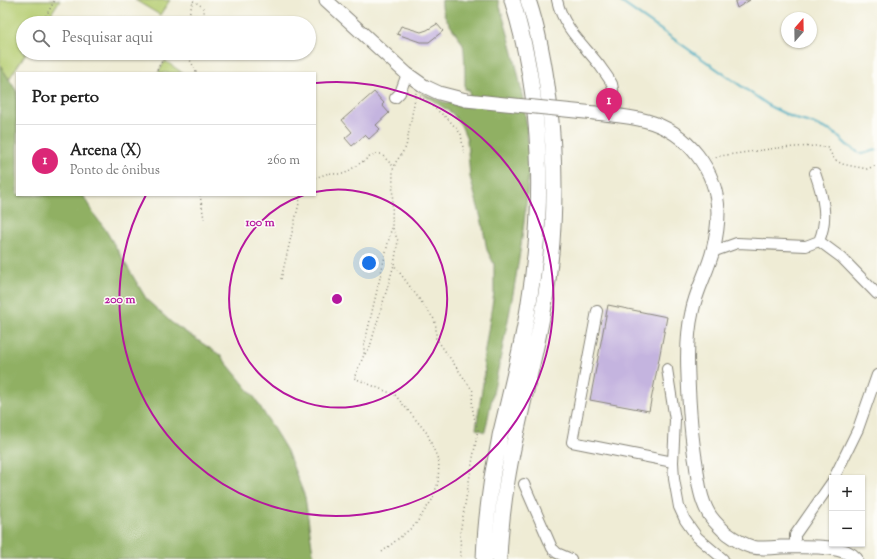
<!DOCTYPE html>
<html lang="pt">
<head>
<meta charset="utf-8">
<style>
  :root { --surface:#fff; --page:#f2f2f2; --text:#222; --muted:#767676; --line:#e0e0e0; --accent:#db2777 }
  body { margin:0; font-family:"Sorts Mill Goudy",serif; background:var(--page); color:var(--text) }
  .controls { position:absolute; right:12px; bottom:12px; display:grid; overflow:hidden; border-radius:0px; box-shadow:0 1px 3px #0004 }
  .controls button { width:36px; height:36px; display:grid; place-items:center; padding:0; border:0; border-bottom:1px solid var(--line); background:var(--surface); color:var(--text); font:20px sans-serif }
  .compass { position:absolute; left:781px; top:12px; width:36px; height:36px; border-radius:50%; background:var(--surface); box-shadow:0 1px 3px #0004; rotate:20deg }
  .you { position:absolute; left:369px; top:263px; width:14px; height:14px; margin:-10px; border:3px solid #fff; border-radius:50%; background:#1a73e8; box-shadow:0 0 0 6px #1a73e833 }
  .badge { display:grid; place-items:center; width:26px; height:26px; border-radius:50%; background:var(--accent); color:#fff; font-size:13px; font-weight:700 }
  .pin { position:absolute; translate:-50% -33px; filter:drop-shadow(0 1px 2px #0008) }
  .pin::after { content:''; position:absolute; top:21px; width:14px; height:12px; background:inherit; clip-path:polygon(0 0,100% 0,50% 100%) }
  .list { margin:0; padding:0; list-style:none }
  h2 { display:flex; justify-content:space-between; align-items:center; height:52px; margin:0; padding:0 16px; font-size:17px }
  h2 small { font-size:13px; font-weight:400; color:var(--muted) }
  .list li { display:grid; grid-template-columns:26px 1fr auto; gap:12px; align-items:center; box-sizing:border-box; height:72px; padding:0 16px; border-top:1px solid var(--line) }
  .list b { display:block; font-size:15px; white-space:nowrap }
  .list p { margin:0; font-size:13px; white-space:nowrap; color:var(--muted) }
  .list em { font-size:13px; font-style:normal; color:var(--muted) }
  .icon { flex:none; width:22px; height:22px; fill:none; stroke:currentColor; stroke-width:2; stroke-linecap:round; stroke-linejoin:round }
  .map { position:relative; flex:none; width:877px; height:559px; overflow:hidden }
  .search { position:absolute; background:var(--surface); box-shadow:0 1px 3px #0004; left:16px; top:16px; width:300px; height:44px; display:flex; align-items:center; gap:10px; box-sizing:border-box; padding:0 14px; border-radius:22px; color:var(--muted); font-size:15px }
  .panel { position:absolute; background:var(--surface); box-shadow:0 1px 3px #0004; left:16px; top:72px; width:300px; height:124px; border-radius:0px }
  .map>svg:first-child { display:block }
</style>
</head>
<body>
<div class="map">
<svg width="877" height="559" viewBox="0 0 877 559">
  <rect width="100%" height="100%" fill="#fdfcf7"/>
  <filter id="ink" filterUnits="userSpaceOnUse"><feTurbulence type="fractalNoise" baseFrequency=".025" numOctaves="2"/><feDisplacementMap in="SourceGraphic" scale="8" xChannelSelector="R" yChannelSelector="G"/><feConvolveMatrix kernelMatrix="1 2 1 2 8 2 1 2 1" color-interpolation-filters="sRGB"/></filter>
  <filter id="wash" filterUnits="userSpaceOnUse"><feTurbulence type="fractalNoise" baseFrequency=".012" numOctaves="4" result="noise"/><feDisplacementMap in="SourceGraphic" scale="16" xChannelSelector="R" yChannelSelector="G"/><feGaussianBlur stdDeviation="0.9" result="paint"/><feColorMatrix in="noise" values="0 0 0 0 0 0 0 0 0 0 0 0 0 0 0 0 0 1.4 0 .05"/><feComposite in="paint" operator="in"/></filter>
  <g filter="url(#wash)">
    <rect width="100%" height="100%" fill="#efecd5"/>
    <!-- green -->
    <path fill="#b6cd72" stroke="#697447" d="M0 0H60L45 23H23V53H26L9 79 0 65Z
      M135 0H170L160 15Z
      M165 61 183 73H158Z"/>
    <!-- forest -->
    <path fill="#90b064" stroke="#566640" d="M442 0H498C512 46 525 93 528 142 530 174 526 207 522 238 513 303 498 368 485 432L476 429 485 370 483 362 494 293V264L487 250 482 222 470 177 467 139 461 125 452 113 421 93 444 102 470 106 469 90 465 89C465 81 465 51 463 45 456 30 440 18 442 0Z
      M0 65 17 92V195H83L93 213 105 229 147 300 172 323 220 355 255 398 287 451 305 497 313 553 316 559H0Z"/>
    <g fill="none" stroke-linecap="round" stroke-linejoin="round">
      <!-- stream -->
      <path stroke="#3ea8be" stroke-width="2" d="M618 0 771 107 796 119 814 124 833 132 847 145 861 154 877 150"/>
    </g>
    <g id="blocks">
      <!-- building -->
      <path fill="#c4b4df" d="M739 0H750L737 8 735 2Z
        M437 24 443 31 429 42H420L397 34 401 26 421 32 427 30Z
        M374 92 384 103 382 105 389 113 376 125 380 129 369 139 365 135 352 146 345 138 352 132 342 120Z
        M608 305 667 317 649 411 590 400Z"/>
    </g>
  </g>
  <g filter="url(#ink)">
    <use href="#blocks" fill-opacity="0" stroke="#868478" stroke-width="1"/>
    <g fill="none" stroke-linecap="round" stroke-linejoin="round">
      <defs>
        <path id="minor" d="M557 0C563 28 583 44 600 66 604 72 609 78 612 84 615 94 612 105 611 115
          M395 98 400 93 407 74
          M819 241 842 258 877 294
          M712 252 737 243 806 246 819 241C829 218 823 196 815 173
          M597 311 572 442 673 462
          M667 369 675 420 673 462 674 479 679 507 685 520 697 537 723 559
          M834 478 858 429 877 375
          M524 484 552 548 557 553 571 559
          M795 547V535L832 482"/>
        <path id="major" d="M326 0 407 74 424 86 439 93 466 100
          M595 113C612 115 630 116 647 121 687 132 717 170 718 212 718 225 716 238 713 250 708 271 696 290 692 312 687 333 687 355 688 376 689 405 691 435 696 464 698 480 700 499 709 514 713 521 720 527 726 533 734 539 742 544 752 547 761 549 771 548 781 547 797 547 813 546 830 548 839 549 849 551 856 559"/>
        <path id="highway" d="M484 559C485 532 488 505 492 478 494 464 498 450 500 436 510 394 521 351 528 309 545 207 543 99 512 0
          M499 559C500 533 503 507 507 481 516 424 533 368 543 312 556 241 557 172 549 101 545 67 539 33 528 0"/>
      </defs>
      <!-- minor casing -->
      <use href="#minor" stroke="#868478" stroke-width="12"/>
      <!-- major casing -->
      <use href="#major" stroke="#868478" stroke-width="15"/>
      <!-- highway casing -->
      <use href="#highway" stroke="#868478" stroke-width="17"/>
      <!-- path -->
      <path stroke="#868478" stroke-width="1.5" stroke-dasharray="1 3" stroke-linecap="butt" d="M193 1C206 8 207 10 199 23
        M42 23 55 0
        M185 23 189 14 193 2
        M188 53C189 61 194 65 196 73
        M155 73 167 53
        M416 93 406 147 396 162 393 170 392 226 398 241 394 265 434 319 436 327V338L473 391C471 405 473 416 478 429L460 533 461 559
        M420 96 449 120 461 134 464 154
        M712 159 720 156 777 148 815 146 828 148 834 159 842 164 867 169 877 165
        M315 178 329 173 335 174H344L374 154H381L394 167
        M200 195 204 219
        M281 279 301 195
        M365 354 369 350 394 265
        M382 552 415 525 432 500 438 483 439 462 427 433 395 395 354 378 364 355V346L392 226"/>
      <!-- minor -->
      <use href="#minor" stroke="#fff" stroke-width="10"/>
      <!-- major -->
      <use href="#major" stroke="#fff" stroke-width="13"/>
      <!-- highway -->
      <use href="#highway" stroke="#fff" stroke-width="15"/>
      <defs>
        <path id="major-bridge" d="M466 100 595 113"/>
      </defs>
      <!-- major-bridge casing -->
      <use href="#major-bridge" stroke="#868478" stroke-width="15" stroke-linecap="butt"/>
      <!-- major-bridge -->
      <use href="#major-bridge" stroke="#fff" stroke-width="13"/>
    </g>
  </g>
  <!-- distance rings -->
  <g fill="none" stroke="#b5179e" stroke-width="2">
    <path d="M315 192A109 109 0 1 1 304 195"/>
    <path d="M316 83A217 217 0 1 1 146 195"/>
  </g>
  <circle cx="337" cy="299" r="6" fill="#b5179e" stroke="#fdfcf7" stroke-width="2"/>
  <g font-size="12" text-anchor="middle" font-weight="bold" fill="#b5179e" stroke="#fdfcf7" stroke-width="3" stroke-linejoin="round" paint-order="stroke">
    <text x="260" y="226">100 m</text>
    <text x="120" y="303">200 m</text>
  </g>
</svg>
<div class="controls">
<button>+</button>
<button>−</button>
</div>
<svg class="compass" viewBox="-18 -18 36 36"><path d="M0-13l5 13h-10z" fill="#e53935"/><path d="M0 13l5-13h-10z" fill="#767676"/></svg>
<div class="you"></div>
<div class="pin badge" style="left:609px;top:121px">1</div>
<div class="search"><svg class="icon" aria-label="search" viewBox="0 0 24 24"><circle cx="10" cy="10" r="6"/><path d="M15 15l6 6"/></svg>Pesquisar aqui</div>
<section class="panel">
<h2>Por perto<small></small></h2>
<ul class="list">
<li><span class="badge">1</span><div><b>Arcena (X)</b><p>Ponto de ônibus</p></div><em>260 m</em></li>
</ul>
</section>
</div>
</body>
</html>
